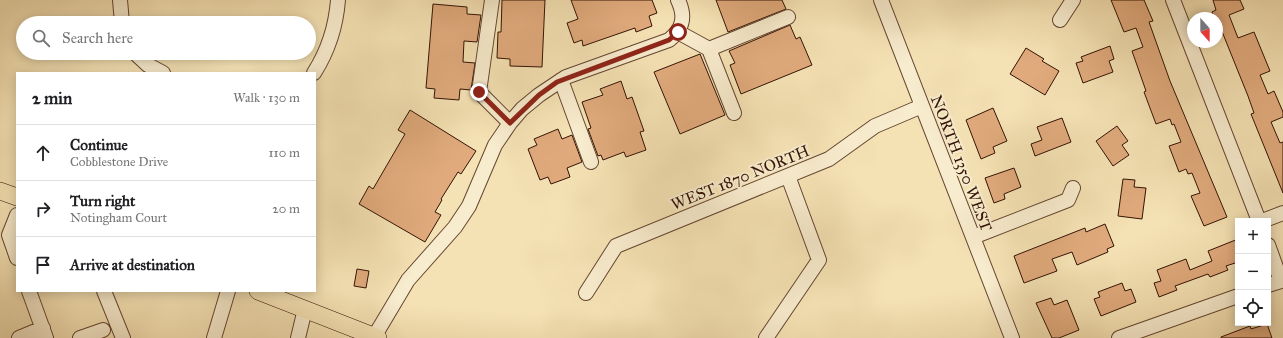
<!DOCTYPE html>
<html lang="en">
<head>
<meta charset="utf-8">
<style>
  :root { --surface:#fff; --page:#f6f6f6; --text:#202124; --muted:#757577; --line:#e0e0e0 }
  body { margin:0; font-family:"IM FELL Great Primer",serif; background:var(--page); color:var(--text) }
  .controls { position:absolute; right:12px; bottom:12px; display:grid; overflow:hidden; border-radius:0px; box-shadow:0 2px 10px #0003 }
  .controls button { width:36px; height:36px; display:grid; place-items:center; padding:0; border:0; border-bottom:1px solid var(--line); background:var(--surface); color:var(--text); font:20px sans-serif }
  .compass { position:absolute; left:1187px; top:12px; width:36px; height:36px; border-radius:50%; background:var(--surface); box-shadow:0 2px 10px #0003; rotate:159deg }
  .stop { position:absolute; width:12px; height:12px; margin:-9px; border:3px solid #8f2418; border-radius:50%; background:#fff }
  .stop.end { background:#8f2418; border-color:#fff; box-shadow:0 1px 4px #0008 }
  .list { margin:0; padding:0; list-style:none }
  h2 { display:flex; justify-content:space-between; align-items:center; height:52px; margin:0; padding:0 16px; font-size:17px }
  h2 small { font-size:13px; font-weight:400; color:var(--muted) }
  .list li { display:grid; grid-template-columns:26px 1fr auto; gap:12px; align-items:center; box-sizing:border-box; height:56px; padding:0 16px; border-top:1px solid var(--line) }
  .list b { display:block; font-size:15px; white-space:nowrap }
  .list p { margin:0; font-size:13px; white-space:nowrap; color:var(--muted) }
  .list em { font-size:13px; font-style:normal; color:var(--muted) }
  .icon { flex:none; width:22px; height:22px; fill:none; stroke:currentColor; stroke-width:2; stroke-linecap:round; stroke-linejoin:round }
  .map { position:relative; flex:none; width:1283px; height:338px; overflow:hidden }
  .search { position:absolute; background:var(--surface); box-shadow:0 2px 10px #0003; left:16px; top:16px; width:300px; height:44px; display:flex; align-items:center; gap:10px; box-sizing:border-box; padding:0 14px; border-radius:22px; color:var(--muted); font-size:15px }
  .panel { position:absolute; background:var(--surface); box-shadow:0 2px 10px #0003; left:16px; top:72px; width:300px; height:220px; border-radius:0px }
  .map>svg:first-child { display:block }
</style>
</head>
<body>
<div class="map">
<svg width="1283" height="338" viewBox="0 0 1283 338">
  <rect width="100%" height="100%" fill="#f5e2b4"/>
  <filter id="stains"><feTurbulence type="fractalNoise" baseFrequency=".005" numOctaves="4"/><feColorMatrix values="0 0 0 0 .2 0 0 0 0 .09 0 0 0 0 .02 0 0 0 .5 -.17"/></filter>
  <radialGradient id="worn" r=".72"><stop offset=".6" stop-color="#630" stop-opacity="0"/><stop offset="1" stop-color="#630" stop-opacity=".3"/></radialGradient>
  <!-- building -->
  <path fill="#e0aa7c" stroke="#331204" d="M502 0H545L542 67 510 66V59L497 58 498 32H501Z
    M571 0H652L657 13 649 16 652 26 636 32 635 28 583 46 582 40 574 43 567 23 578 19Z
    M716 0H782L786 9 728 32Z
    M1111 0H1144L1153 21 1149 22 1170 81 1227 217 1204 226 1191 196 1200 193 1192 173 1188 174 1186 169 1179 172 1169 146 1181 142 1174 124 1172 125 1170 119 1156 124 1144 92 1146 91 1132 51 1143 47 1136 28 1124 32Z
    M1213 0H1240L1244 9 1229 15 1238 38 1254 32 1270 71 1260 75 1268 94 1274 91 1283 112V117L1271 122 1280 143 1283 142V193L1251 114 1254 113 1248 96 1221 29 1219 30 1217 24V18H1214L1212 12 1216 10Z
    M433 4 467 7V14L481 15 477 42 464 41 463 62 475 63 471 90 460 89 459 100 434 98 435 89 426 88Z
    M790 25 796 39 800 37 812 65 741 94 730 65 735 63 729 51Z
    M1110 46 1114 59 1109 61 1113 72 1083 83 1076 63 1083 61 1081 57Z
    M1026 48 1044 59 1042 61 1059 71 1045 95 1010 74Z
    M700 54 725 115 680 134 654 72Z
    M621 81 627 99 632 97 644 131 640 132 646 150 626 157 624 152 603 160 601 155 598 156 588 129 591 128 582 102 603 95 600 89Z
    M993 108 1007 141 993 147 995 153 981 159 966 120Z
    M410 110 476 151 461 174 458 172 441 199 442 200 435 212 441 215 425 242 359 204 369 186 373 189 405 134 398 130Z
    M1062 118 1071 142 1035 156 1031 144 1042 140 1037 127Z
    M1117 126 1128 141 1122 145 1129 155 1113 166 1096 141Z
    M558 129 562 139 572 135 582 162 567 168 570 177 551 184 548 177 540 180 528 149 537 145 534 139Z
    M1014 168 1021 187 1004 194 1005 199 994 203 985 178Z
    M1123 179 1135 180 1134 187 1146 188 1142 219 1118 216Z
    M1105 224 1114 246 1107 249 1108 252 1077 265 1072 252 1052 259 1057 271 1024 283 1014 256 1085 228 1086 232Z
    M1238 239V262L1226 266 1228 270 1210 277 1208 274 1175 286 1177 290 1159 297 1154 283 1161 281 1157 270 1186 259 1190 270 1212 261 1208 251Z
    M357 269 369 271 366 288 354 286Z
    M1122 283 1125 291 1131 289 1136 302 1101 316 1094 299 1100 297 1098 292Z
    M1051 298 1054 305 1067 300 1079 330 1059 338H1052L1036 303Z
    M1267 324 1272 338H1221V337L1250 326 1251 329Z"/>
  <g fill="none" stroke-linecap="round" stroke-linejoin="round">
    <defs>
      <path id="minor" d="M120 0 122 23
        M492 0 479 92 510 123
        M881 0 1012 338
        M1173 0 1259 221
        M1060 20 1073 0
        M678 32 709 49 788 17
        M709 49 734 113
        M135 53 148 65 163 73
        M314 73C328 51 336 26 338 0
        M561 80 591 162
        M17 215 9 235 17 258
        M1262 221 1283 213
        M973 237 1068 200 1073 188
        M1268 245 1281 281 1268 285
        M29 291 46 338
        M104 291 123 338
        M586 293 616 246 829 159 875 126 922 106
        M374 337 408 280 455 227 469 206 495 145 510 123 522 109 539 95 566 77 669 40C683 29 686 17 678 0
        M19 338 43 328
        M80 338 103 330
        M214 338 228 291
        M298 338 305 309
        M766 338 819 260 788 176
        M1119 338 1238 296"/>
      <path id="major" d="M0 191 17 197
        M258 291 378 338"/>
    </defs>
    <!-- minor casing -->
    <use href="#minor" stroke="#644630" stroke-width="16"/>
    <!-- major casing -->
    <use href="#major" stroke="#331204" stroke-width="18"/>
    <!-- minor -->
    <use href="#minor" stroke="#f8ecce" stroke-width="14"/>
    <!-- major -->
    <use href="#major" stroke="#f5e2b4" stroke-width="17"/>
  </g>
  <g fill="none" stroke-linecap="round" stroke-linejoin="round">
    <!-- route -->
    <path stroke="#8f2418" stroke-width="5" d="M479 92 510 123 539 95 557 82 669 40 678 32"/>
  </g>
  <g text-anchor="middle" stroke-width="4" stroke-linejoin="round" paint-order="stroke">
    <!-- street labels -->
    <g font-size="16" fill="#331204" stroke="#f8ecce">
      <text transform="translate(962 163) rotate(69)" y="6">NORTH 1350 WEST</text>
      <text transform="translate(740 177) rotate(-22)" y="6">WEST 1870 NORTH</text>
    </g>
  </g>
  <rect width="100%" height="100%" filter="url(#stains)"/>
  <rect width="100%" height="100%" fill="url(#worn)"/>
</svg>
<div class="controls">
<button>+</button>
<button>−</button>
<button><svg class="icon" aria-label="locate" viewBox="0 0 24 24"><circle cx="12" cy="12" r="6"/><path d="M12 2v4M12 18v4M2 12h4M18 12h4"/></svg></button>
</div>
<svg class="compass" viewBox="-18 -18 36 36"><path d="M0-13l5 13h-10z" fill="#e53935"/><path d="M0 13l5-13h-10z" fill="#757577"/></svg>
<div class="stop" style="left:678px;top:32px"></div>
<div class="stop end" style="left:479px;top:92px"></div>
<div class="search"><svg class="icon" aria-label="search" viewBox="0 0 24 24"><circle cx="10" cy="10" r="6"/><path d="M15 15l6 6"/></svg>Search here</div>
<section class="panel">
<h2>2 min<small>Walk · 130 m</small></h2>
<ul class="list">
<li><svg class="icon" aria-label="ahead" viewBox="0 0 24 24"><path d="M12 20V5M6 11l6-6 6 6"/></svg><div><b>Continue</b><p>Cobblestone Drive</p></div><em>110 m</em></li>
<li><svg class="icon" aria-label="right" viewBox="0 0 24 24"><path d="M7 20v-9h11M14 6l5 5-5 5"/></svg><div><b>Turn right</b><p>Notingham Court</p></div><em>20 m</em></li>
<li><svg class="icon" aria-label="arrive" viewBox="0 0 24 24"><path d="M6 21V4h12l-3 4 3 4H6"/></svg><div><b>Arrive at destination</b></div></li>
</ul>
</section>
</div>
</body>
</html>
